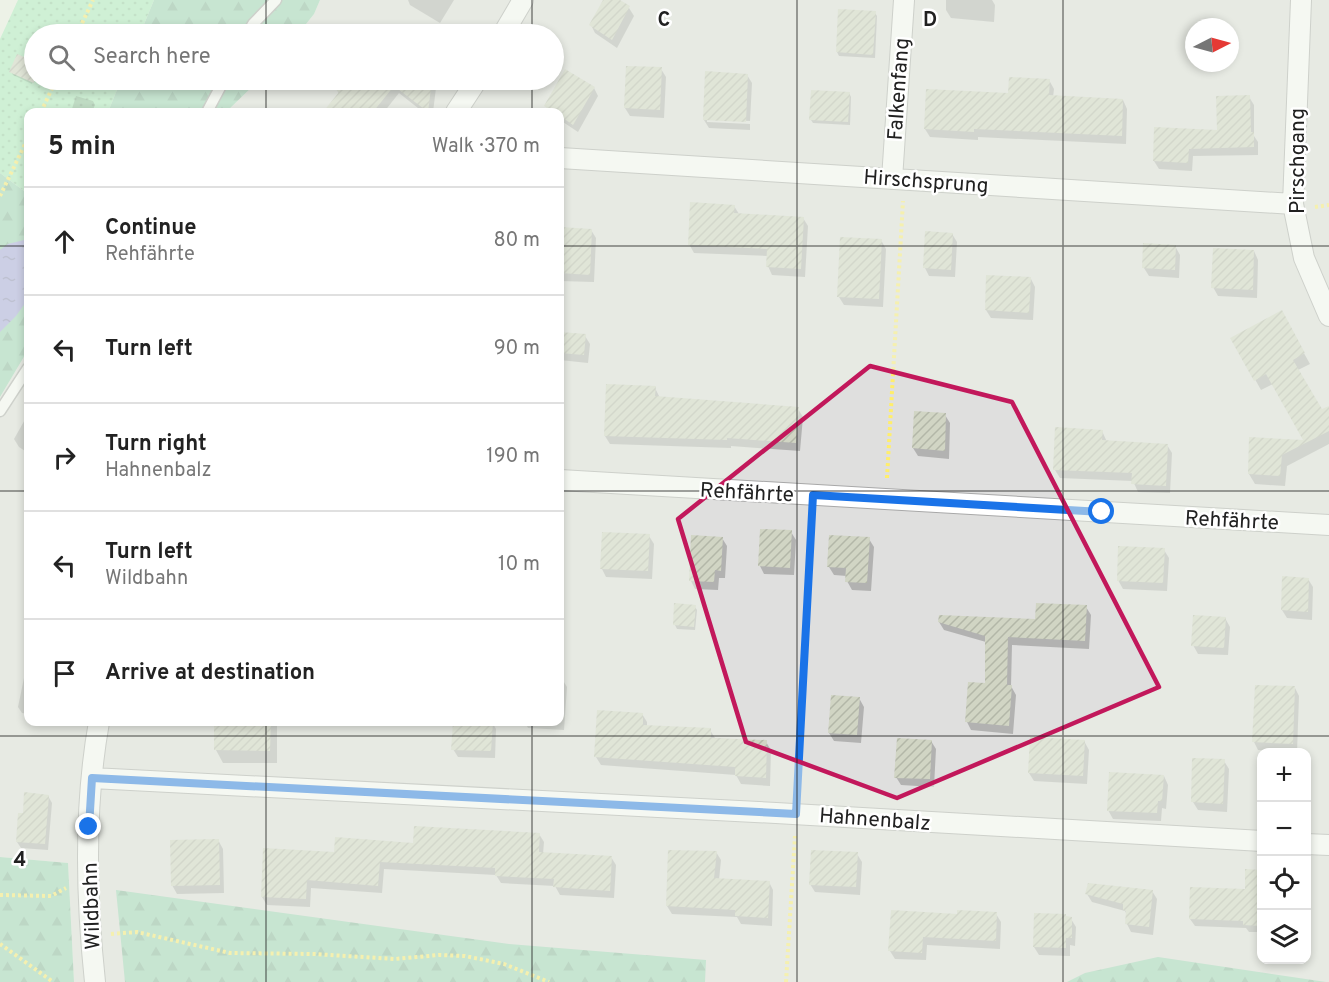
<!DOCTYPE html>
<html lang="en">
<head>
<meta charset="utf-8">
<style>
  :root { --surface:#fff; --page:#f6f6f6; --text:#222; --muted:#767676; --line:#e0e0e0 }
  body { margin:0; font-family:Overpass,sans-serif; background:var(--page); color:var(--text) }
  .controls { position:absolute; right:18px; bottom:18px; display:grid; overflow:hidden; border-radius:12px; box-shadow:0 3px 9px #0003 }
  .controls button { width:54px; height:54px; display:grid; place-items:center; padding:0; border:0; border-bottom:2px solid var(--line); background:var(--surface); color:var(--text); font:30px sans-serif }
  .compass { position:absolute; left:1185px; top:18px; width:54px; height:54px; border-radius:50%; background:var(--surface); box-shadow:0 3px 9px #0003; rotate:84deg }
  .stop { position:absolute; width:18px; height:18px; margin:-14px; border:4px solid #1a73e8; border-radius:50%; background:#fff }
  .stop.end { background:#1a73e8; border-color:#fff; box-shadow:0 2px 6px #0008 }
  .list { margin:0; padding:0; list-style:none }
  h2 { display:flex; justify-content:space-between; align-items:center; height:78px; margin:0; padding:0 24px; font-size:26px }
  h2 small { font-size:20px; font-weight:400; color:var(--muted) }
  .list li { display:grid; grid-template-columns:39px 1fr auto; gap:18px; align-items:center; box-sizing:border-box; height:108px; padding:0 24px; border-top:2px solid var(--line) }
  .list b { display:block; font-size:22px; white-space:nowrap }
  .list p { margin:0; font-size:20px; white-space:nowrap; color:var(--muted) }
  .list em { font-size:20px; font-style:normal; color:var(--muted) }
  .icon { flex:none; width:33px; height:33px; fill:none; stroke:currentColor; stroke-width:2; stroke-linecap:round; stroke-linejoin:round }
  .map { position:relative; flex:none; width:1329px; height:982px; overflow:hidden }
  .search { position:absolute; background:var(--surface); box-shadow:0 3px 9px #0003; left:24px; top:24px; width:540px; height:66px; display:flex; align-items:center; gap:15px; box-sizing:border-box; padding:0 21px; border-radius:33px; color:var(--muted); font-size:22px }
  .panel { position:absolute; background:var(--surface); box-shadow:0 3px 9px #0003; left:24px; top:108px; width:540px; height:618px; border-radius:12px }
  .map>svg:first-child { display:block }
</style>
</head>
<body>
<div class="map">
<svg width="1329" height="982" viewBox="0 0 1329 982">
  <defs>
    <pattern id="grass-dots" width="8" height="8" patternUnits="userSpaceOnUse" patternTransform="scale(1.5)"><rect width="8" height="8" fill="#aaeebe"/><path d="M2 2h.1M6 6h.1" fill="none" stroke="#92cca3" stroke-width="1.8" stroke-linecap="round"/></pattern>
    <pattern id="forest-firs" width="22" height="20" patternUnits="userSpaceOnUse" patternTransform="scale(1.5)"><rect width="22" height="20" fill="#99d4b6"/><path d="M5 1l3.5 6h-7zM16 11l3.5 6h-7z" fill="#84b69c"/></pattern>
    <pattern id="water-ripples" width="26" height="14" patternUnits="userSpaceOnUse" patternTransform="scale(1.5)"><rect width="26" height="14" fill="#a5a5e2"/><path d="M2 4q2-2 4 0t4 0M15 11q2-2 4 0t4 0" fill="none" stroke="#8686b7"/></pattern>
    <pattern id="building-hatch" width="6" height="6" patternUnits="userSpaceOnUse" patternTransform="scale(1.5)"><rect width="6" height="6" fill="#d1d5c4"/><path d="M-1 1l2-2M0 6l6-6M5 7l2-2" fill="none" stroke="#b3b7a8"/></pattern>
  </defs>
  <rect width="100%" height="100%" fill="#edf2e7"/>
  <!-- residential -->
  <path fill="#dfdfde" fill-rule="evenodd" d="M320 0H1329V982H74L68 863 0 857V397L28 350V722H560V112H226L259 80H554V34H298L314 14ZM1194 27H1230V63H1194ZM1262 752H1306V960H1262Z"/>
  <!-- grass -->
  <path fill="url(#grass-dots)" d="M18 0H154L140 34H34V80H121L108 112H28V194L0 173V39Z"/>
  <!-- forest -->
  <path fill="url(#forest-firs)" d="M154 0H320L314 14 298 34H140Z
    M121 80H259L226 112H108Z
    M0 173 28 194V350L0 397Z
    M0 857 68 863 74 982H0Z
    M116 890 509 944 706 960 705 982H125Z
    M1158 957 1326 982H1067L1085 973Z"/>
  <!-- water -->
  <path fill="url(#water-ripples)" d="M28 239V299L16 316 0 332V250L8 244Z"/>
  <!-- shadow -->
  <path fill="#0003" d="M408 0H454L440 23 410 5Z
    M604 0H617L629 8 634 16 617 48 595 33 591 25Z
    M946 0H992L995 5 994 22 951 18 946 10Z
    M875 13 877 16 875 58 839 56 837 52Z
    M388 26 437 33 438 34H387Z
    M18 56 34 63V78L32 84 13 75 11 72Z
    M661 69 666 77 664 118 630 116 625 108Z
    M747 75 752 83 750 121 707 119V122L750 124V130L709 128 704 120Z
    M343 80H353L378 99 381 80H437L433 112H423L399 93 384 112H331L328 108 339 94 336 88Z
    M1049 80 1054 89 1053 97 1123 100 1127 109 1126 144 978 137V140L930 137 925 129 927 91 1009 95Z
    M594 88 598 96 578 132 560 120V112H550L546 106Z
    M849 93 851 97 850 125 813 123 811 120Z
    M76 96 93 101 95 105 92 112H71Z
    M1249 97 1254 105V136L1258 142V155L1193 156 1192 171 1159 169 1154 161 1218 132Z
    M734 206 739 214 803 218 808 226 805 277 772 275 768 266V256L694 253 689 244Z
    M560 228 591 230 596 238 594 282 560 281Z
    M952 234 957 242 955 277 929 276 925 268Z
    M881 240 886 249 883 307 844 305 839 297Z
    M1175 246 1180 255 1179 278 1149 276 1144 268Z
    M1254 251 1258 260 1257 298 1218 296 1213 287Z
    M1031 279 1035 287 1033 320 991 318 986 310Z
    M1281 312 1310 364 1298 370 1321 411 1329 415V444L1287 466 1285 486 1255 484 1249 474 1305 441 1273 384 1261 390 1232 338Z
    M560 333 585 336 590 344 588 363 560 360Z
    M655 388 660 398 798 409 803 417 800 451 731 446V448L610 444 605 436Z
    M915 413 945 415 950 423 949 459 918 456 913 448Z
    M27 416H28V453L19 447 14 439Z
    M1102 431 1107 442 1167 445 1172 453 1170 493 1138 492 1133 481 1060 478 1055 470Z
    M791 532 796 540 794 575 764 574 760 566Z
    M649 536 654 544 652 579 606 577 602 569Z
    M722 538 727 546 725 578H719L718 590 695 589 691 581Z
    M869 539 874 547 871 591 852 590 847 581V576L834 575 829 567Z
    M1164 550 1169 558 1167 591 1123 589 1118 580Z
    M1284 578 1308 579 1313 587 1312 620 1287 618 1282 610Z
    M695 607 697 610 695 630 677 629 675 625Z
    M1086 607 1091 615 1089 649 1012 645 1011 686 1016 695 1013 734 971 730 967 722 986 685V642L944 630 939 622 1037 620Z
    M1225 618 1230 627 1228 655 1198 654 1193 645Z
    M28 677V714L22 713 18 707 24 678 28 679Z
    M560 679H562L567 687 564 730 528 728 525 722H560Z
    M1295 688 1299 696 1297 752 1258 750 1254 742Z
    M859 698 864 707 861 743 834 741 829 733Z
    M642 714 647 722V726L710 730 715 738 766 742 771 750 770 786 741 784 736 775 601 765 596 757Z
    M216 722H277V763H223L216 750Z
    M455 722H492L496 729 495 758 458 757 453 749Z
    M931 741 936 749 934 787 901 785 896 777Z
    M1084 741 1089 750 1087 784 1034 781 1029 773Z
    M1224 761 1229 769 1227 812 1198 810 1193 802Z
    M1164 776 1168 785 1166 809 1162 808 1161 821 1113 819 1108 810Z
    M48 796 52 803 48 850 21 848 17 842 24 815Z
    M539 834 544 842 543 854 611 857 616 865 614 898 560 895 555 886 501 883 496 875 384 869 382 893 311 888 310 907 267 905 262 897 335 853Z
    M218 840 223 849 224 893 177 894 172 885Z
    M716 852 721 860 719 880 769 882 773 890 772 926 741 924 737 917 672 914 667 906Z
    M857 854 862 862 860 895 815 892 810 884Z
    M1152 891 1157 899 1153 935 1131 932 1127 924V915L1125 911 1092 902 1087 894Z
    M1262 891V932H1249L1246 928 1195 926 1190 919Z
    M996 914 1001 922 1000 949 927 945 926 960 895 959 890 951 958 916Z
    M1067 918 1071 919 1076 927 1075 946 1070 945V956L1039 955 1034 947Z"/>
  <!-- building -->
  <path fill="url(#building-hatch)" d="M603 0H620L630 6 612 40 589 25Z
    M838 9 876 11 873 55 836 52Z
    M17 54 34 61V83L9 72Z
    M626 66 662 67 660 110 624 108Z
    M565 69 595 87 573 125 560 116V112H554L544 106Z
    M705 71 748 74 746 122 703 120Z
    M1009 77 1050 79 1049 95 1123 99 1122 136 974 129V132L924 129 926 89 1008 93Z
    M323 80H432L428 112 394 86 373 112H323L339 92Z
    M811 90 850 92 848 122 809 120Z
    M1250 95 1251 132H1254V147L1189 149 1188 163 1153 161 1154 127 1217 130 1216 96Z
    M690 202 735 205 734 213 804 217 801 269 766 267 767 249 688 245Z
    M560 227 592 229 590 275 560 273Z
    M925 231 953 233 951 270 923 268Z
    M840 237 882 239 879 299 837 297Z
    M1143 243 1176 245 1175 270 1142 268Z
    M1213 248 1254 250 1253 290 1211 288Z
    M986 275 1031 277 1029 313 985 310Z
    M1282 310 1305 353 1293 360 1322 409 1329 406V431L1282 455 1280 476 1248 474 1249 437 1303 440 1266 374 1254 381 1230 338Z
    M560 332 586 334 584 355 560 353Z
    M606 384 656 386 655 396 799 407 796 443 727 438V440L604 436Z
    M914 411 946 413 945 451 912 448Z
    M1055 427 1103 430 1102 440 1168 444 1166 486 1131 484 1132 473 1053 470Z
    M760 529 792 530 790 568 758 566Z
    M602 532 650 534 648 571 600 569Z
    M691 535 723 537 721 571 715 570 714 582 689 581Z
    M829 535 870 537 867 583 845 582 846 568 827 567Z
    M1118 546 1165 548 1163 583 1117 581Z
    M1282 576 1309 578 1308 612 1281 610Z
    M674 603 696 605 694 627 673 625Z
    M1036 603 1087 605 1085 641 1008 637 1007 685H1012L1009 726 965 722 968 682 985 683V636L938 622 939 615 1035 619Z
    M1193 615 1226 617 1224 648 1191 646Z
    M1255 685 1295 686 1293 744 1252 742Z
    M831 695 860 697 857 735 828 733Z
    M597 710 643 713V725L711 728V738L767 740 766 778 735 776V767L594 757Z
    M214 722H271L270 751 214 750Z
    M453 722H493L491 751 451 750Z
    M1030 737 1085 740 1083 776 1028 773Z
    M897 738 932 740 930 779 894 778Z
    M1192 758 1225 759 1223 804 1191 802Z
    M1109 772 1164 775 1162 801H1158L1157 813 1107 811Z
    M24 792 49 795 45 844 16 842 18 813H23Z
    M414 826 540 833 539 852 612 856 610 891 553 887 554 879 495 876V868L380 862 378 886 307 880 306 899 261 897 263 848 334 852 335 837 413 843Z
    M219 839 220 885 171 886 170 840Z
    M668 850 717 851 714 878 770 881 768 918 735 916V910L666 906Z
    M811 850 858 852 856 887 809 885Z
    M1245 869 1262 870V926L1243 925V921L1189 919 1190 887 1245 889Z
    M1088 883 1153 890 1149 927 1125 924 1126 911 1123 910V904L1085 894Z
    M891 910 957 914V910L997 912 996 941 923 937 922 953 888 951Z
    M1034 913 1066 914V916L1072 917V938H1066V948L1033 947Z"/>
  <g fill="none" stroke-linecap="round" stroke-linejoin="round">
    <defs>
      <path id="lane" d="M247 34 253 24 276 0
        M207 112 224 80
        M0 411 28 368"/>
      <path id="street" d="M1301 0 1293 204 1304 258 1329 316
        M503 34 523 0
        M456 112 477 80
        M560 158 1293 204
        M892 179 904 0
        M560 480 1329 525
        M92 778 776 813 1262 841
        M1306 844 1329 845
        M95 982C86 897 84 806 99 722"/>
    </defs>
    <!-- lane casing -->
    <use href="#lane" stroke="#a8a8a8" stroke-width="13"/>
    <!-- street casing -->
    <use href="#street" stroke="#a8a8a8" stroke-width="22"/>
    <!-- path -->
    <path stroke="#ffee6b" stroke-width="4" stroke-dasharray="3 3" stroke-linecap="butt" d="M77 34 93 0
      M41 112 56 80
      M0 196 28 138
      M1315 207 1329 205
      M887 478 903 201
      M797 793 812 516
      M0 895 51 896 66 888
      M111 934 137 932 230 953 314 954 395 959 439 955 465 956 504 964 549 982
      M0 944 53 982
      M786 982 795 836"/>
    <!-- lane -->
    <use href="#lane" stroke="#fff" stroke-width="10"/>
    <!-- street -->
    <use href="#street" stroke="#fff" stroke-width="20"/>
  </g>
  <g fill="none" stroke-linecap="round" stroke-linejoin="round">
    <!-- route -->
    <path stroke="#1a73e8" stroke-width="8" d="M89 827 92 778 796 814 813 495 1102 512"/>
  </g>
  <!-- marked area -->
  <path d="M0 0H1329V982H0ZM870 366 1012 402 1159 687 897 798 746 742 678 519Z" fill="#edf2e7" fill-opacity=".55" fill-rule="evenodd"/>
  <path fill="none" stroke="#c2185b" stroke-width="4.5" stroke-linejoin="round" d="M870 366 1012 402 1159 687 897 798 746 742 678 519Z"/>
  <!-- grid -->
  <path fill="none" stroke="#212121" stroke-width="1.5" stroke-opacity="0.55" d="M266 0V34M532 0V34M797 0V982M1063 0V982M266 80V112M532 80V112M0 246H28M560 246H1329M0 491H28M560 491H1329M266 722V982M532 722V982M0 736H1329"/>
  <g text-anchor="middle" stroke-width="5" stroke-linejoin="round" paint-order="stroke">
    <!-- street labels -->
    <g font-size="21" fill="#212121" stroke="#fff">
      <text transform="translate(898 89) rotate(-86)" y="7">Falkenfang</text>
      <text transform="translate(1297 161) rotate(-90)" y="7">Pirschgang</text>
      <text transform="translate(926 181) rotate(4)" y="7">Hirschsprung</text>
      <text transform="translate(747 492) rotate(3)" y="7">Rehfährte</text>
      <text transform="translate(1232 520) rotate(3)" y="7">Rehfährte</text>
      <text transform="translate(875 819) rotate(4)" y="7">Hahnenbalz</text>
      <text transform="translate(91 906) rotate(-92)" y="7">Wildbahn</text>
    </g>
  </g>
  <g font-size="20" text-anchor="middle" font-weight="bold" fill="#212121" stroke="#fff" stroke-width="5" stroke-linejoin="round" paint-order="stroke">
    <text x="664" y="26">C</text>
    <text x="930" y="26">D</text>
    <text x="20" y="866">4</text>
  </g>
</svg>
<div class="controls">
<button>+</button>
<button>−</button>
<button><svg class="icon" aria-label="locate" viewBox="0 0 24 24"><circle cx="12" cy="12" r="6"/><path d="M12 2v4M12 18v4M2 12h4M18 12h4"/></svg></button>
<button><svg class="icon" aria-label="layers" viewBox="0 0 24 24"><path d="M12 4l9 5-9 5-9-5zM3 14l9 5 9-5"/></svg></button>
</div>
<svg class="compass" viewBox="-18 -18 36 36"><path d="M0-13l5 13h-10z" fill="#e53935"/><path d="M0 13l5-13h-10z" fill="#767676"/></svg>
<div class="stop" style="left:1102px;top:512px"></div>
<div class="stop end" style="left:89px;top:827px"></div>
<div class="search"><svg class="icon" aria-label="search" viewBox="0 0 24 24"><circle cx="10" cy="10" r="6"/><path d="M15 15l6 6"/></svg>Search here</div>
<section class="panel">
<h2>5 min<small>Walk · 370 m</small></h2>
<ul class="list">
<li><svg class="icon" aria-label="ahead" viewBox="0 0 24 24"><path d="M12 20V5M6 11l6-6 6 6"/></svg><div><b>Continue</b><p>Rehfährte</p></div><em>80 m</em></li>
<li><svg class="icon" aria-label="left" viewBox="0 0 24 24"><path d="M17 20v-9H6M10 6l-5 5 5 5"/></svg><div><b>Turn left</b></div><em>90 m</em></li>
<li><svg class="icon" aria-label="right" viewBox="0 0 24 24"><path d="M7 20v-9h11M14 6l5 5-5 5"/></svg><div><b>Turn right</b><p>Hahnenbalz</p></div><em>190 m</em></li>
<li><svg class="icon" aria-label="left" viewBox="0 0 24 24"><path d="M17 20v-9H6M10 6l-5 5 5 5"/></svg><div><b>Turn left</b><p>Wildbahn</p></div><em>10 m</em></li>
<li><svg class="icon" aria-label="arrive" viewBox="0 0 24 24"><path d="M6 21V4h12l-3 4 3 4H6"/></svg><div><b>Arrive at destination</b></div></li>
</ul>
</section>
</div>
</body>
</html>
